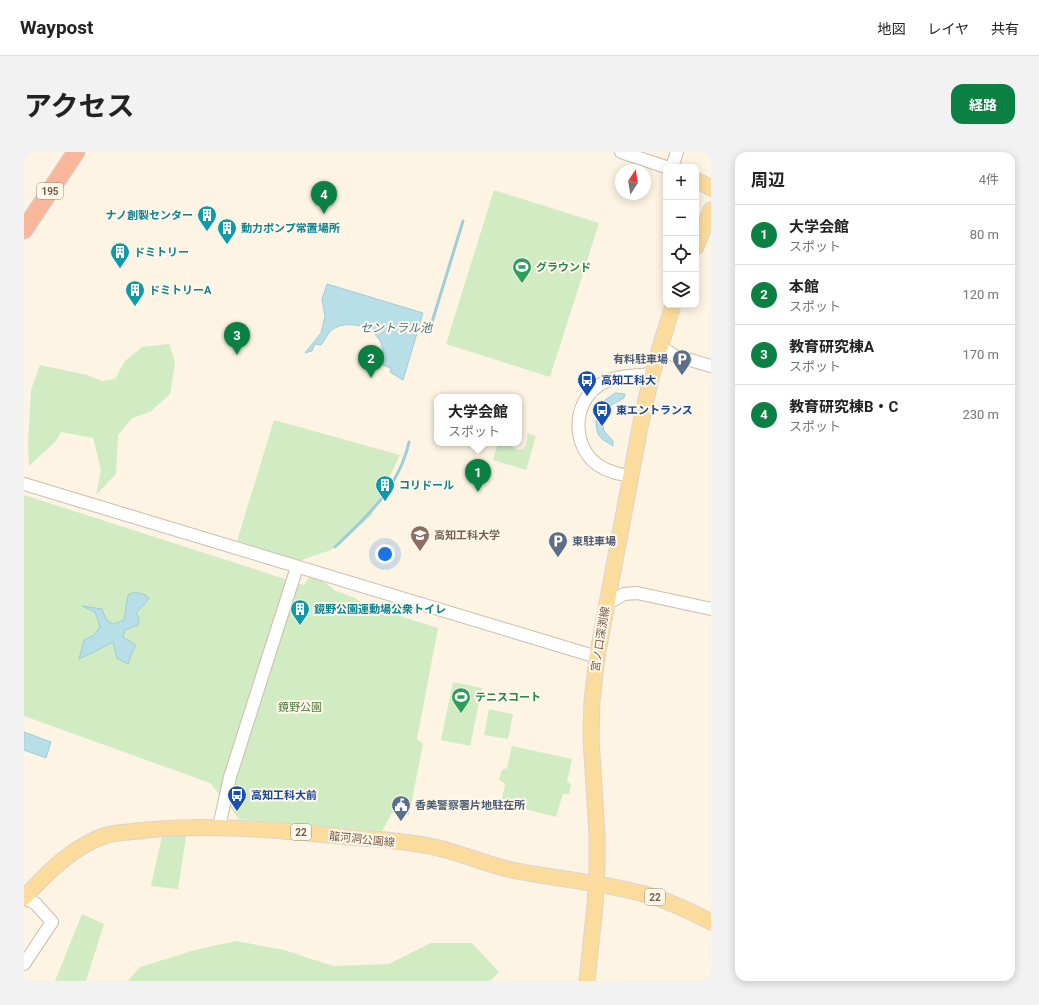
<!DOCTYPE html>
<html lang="ja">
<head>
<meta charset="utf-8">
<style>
  :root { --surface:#fff; --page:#f2f2f2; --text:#222; --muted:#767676; --line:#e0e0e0; --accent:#0b8043 }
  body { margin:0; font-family:Roboto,"Noto Sans JP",sans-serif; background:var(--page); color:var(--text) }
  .controls { position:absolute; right:12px; top:12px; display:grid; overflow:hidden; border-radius:8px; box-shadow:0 2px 10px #0003 }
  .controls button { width:36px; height:36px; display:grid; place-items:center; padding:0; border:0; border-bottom:1px solid var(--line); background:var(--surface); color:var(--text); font:20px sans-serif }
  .compass { position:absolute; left:591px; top:12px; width:36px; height:36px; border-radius:50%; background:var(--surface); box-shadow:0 2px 10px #0003; rotate:12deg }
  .you { position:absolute; left:361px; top:402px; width:14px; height:14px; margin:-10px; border:3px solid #fff; border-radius:50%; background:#1a73e8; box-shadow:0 0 0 6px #1a73e833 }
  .badge { display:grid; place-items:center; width:26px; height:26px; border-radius:50%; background:var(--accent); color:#fff; font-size:13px; font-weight:700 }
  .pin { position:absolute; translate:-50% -33px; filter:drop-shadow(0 1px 2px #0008) }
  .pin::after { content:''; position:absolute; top:21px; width:14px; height:12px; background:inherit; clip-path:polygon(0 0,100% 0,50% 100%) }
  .popup { position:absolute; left:410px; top:242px; width:88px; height:52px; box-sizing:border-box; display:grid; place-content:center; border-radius:8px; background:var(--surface); filter:drop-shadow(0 1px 3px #0005); font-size:13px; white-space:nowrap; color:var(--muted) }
  .popup b { font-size:15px; color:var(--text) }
  .popup::after { content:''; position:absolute; left:50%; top:100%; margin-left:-8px; border:8px solid transparent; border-top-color:var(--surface) }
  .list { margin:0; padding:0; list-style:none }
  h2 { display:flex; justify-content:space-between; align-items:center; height:52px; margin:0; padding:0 16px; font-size:17px }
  h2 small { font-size:13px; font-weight:400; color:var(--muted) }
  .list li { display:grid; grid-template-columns:26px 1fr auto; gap:12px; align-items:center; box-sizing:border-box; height:60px; padding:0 16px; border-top:1px solid var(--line) }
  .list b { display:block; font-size:15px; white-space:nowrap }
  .list p { margin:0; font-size:13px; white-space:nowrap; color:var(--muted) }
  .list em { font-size:13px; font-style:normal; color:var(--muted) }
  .icon { flex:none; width:22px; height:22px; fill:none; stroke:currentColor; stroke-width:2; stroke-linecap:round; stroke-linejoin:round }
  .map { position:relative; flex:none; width:687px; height:829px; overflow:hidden; border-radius:12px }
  header { display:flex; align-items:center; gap:24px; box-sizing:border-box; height:56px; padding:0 20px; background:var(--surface); border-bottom:1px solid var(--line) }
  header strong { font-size:19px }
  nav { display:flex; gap:22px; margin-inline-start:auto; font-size:14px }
  .intro { display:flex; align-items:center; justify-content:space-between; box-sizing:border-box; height:96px; padding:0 24px }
  h1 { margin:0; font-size:28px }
  .button { padding:10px 18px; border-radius:12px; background:var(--accent); color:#fff; font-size:14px; font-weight:700 }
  main { display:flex; gap:24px; padding:0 24px }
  aside { flex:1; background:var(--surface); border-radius:12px; box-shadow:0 2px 10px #0003 }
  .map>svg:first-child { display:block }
</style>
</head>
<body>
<header>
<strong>Waypost</strong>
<nav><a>地図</a><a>レイヤ</a><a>共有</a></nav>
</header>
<div class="intro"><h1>アクセス</h1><a class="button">経路</a></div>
<main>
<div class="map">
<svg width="687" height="829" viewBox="0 0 687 829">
  <rect width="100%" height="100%" fill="#fdf4e4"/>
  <!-- green -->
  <path fill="#d1ebc3" d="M470 38 575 71 526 225 422 192Z
    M145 192 151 210 146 242 126 260 108 266 94 283 92 322 72 343 77 318 69 286 37 280 32 289 5 314 4 291 7 238 16 213 63 223 78 229 91 227 101 209 118 195Z
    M250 268 376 303 347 364 307 398 275 409 213 389Z
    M503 281 512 284 502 318 469 308 474 291H485C495 304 505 297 503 281Z
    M0 343 280 433 288 421 312 439 331 446 341 453 414 476 393 587 399 592 385 663 368 661 358 679 215 667 186 631 0 564Z
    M429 530 458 536 446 594 417 588Z
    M465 557 489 562 484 587 460 583Z
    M488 594 548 607 543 630 547 632 545 642H539L532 665 477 651 481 632 475 628 478 618 483 616Z
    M139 679H163L154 737 127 734Z
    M58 762 80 772 62 829H31Z
    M212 789 260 798 309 814 365 812 407 791H448L475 820 466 829H104L116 815 171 798Z"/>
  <!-- water -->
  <path fill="#b8dee7" stroke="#9ecdd9" d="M303 132 399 161 379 228 366 220 367 216 359 213C359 207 360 200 358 194 353 175 323 166 308 178 304 181 300 189 297 193L291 192 288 199 281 201 297 181 301 164 298 148Z
    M591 241 601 242 600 246 589 252 582 259 575 257 581 248Z
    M572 268 578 269 580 279 589 289V294C576 286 572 285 572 268Z
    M111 440 122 443 125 447 112 461 115 466 114 473 101 478 99 485 112 493 107 503 104 512 93 506 89 490 76 497 55 507 60 488 70 483 76 475 71 460 58 454 78 457 83 469 90 472 100 468 104 443Z
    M0 580 27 590 22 606 0 598Z"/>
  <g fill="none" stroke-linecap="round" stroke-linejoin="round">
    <!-- stream -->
    <path stroke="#9ecdd9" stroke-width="3" d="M394 177 405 180 439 69
      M311 395C343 365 375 335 385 290"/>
    <defs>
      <path id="minor" d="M597 0 642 15
        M648 15 653 0
        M636 194 649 203 687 214
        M606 324C595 322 584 320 574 313 548 295 548 252 574 234 589 223 610 224 628 222
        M0 332 573 505
        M581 455 586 450 600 442 613 441 687 457
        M196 676V670L206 625 273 415
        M0 746 11 751 28 770 0 812"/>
      <path id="major" d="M672 28 687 36
        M672 95 687 58
        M0 746C23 721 50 693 83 683 96 680 110 680 123 678 186 672 251 678 315 684 344 687 375 688 405 694 433 699 460 712 488 718 532 727 577 730 620 742 643 748 666 759 687 770
        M563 829 571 753 573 717V682L567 586 568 549 573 505 616 275 628 222 649 153"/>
      <path id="highway" d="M0 78 52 0"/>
    </defs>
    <!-- minor casing -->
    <use href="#minor" stroke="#cebcab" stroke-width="14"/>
    <!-- major casing -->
    <use href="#major" stroke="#dbd4d0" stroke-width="17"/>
    <!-- highway casing -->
    <use href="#highway" stroke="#dbd4d0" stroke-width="19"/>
    <!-- minor -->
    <use href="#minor" stroke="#fff" stroke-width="12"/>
    <!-- major -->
    <use href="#major" stroke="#fcdc9c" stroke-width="15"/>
    <!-- highway -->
    <use href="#highway" stroke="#f8b69a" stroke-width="17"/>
  </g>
  <!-- icons -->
  <defs>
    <symbol id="building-pin" viewBox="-11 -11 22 30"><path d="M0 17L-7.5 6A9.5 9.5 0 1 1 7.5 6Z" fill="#0f9aa8" stroke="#fff8eb"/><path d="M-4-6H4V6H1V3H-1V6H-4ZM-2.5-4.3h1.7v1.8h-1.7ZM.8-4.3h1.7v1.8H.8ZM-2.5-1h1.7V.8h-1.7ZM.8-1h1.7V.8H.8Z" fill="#fff"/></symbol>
    <symbol id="stadium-pin" viewBox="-11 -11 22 30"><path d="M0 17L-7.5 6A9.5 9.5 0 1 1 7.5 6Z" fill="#2e9e5b" stroke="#fff8eb"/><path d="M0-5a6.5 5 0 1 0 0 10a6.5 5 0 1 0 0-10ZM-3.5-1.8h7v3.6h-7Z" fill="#fff"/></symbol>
    <symbol id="parking-pin" viewBox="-11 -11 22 30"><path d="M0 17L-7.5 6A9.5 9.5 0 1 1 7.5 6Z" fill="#5c6f8a" stroke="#fff8eb"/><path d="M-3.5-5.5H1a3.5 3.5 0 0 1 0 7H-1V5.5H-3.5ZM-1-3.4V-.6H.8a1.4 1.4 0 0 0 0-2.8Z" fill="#fff"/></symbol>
    <symbol id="bus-pin" viewBox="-11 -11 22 30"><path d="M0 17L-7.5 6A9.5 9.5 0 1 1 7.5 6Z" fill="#1a4fb4" stroke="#fff8eb"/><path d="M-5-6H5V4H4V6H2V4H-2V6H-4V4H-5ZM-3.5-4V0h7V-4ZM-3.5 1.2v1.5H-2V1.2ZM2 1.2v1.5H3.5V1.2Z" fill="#fff"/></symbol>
    <symbol id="university-pin" viewBox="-11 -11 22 30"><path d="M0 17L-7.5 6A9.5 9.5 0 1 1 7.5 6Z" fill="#8d6e63" stroke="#fff8eb"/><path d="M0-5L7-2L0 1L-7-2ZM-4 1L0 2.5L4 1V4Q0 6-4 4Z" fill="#fff"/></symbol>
    <symbol id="civic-pin" viewBox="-11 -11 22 30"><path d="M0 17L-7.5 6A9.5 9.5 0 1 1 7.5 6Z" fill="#5c6f8a" stroke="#fff8eb"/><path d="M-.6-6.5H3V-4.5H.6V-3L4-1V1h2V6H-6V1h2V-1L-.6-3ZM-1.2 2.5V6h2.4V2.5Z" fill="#fff"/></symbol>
  </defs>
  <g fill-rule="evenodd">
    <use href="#building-pin" x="172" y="52" width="22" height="30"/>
    <use href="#building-pin" x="192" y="65" width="22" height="30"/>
    <use href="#building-pin" x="85" y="89" width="22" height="30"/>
    <use href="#stadium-pin" x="487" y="104" width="22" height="30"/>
    <use href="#building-pin" x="100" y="127" width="22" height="30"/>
    <use href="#parking-pin" x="647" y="196" width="22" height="30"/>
    <use href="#bus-pin" x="552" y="217" width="22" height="30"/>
    <use href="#bus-pin" x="567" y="247" width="22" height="30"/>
    <use href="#building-pin" x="350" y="322" width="22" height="30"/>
    <use href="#university-pin" x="385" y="372" width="22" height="30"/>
    <use href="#parking-pin" x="523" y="378" width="22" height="30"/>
    <use href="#building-pin" x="265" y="446" width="22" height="30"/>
    <use href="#stadium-pin" x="426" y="534" width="22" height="30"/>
    <use href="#bus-pin" x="202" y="632" width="22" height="30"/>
    <use href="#civic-pin" x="366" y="642" width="22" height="30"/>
  </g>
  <g text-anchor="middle" stroke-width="4" stroke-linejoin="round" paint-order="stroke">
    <!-- shield labels -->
    <g fill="#fff8eb" stroke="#9f8a7a" stroke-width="1">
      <rect x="13" y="31" width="26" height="16" rx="3"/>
      <rect x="267" y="672" width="20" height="16" rx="3"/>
      <rect x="621" y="737" width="20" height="16" rx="3"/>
    </g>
    <g font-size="10" font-weight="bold" fill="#765b49">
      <text x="26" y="43">195</text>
      <text x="277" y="684">22</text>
      <text x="631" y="749">22</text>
    </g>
    <!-- culture labels -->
    <g font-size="11" font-weight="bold" fill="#0d838f" stroke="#fff8eb" text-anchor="start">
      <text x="169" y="67" text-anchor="end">ナノ創製センター</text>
      <text x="217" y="80">動力ポンプ常置場所</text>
      <text x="110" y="104">ドミトリー</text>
      <text x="125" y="142">ドミトリーA</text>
      <text x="375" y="337">コリドール</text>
      <text x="290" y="461">鏡野公園運動場公衆トイレ</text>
    </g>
    <!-- leisure labels -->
    <g font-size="11" font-weight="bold" fill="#27864d" stroke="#fff8eb" text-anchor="start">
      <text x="512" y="119">グラウンド</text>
      <text x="451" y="549">テニスコート</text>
    </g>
    <!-- service labels -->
    <g font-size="11" font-weight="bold" fill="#4e5e75" stroke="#fff8eb" text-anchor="start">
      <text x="644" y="211" text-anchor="end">有料駐車場</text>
      <text x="548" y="393">東駐車場</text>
      <text x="391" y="657">香美警察署片地駐在所</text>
    </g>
    <!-- transit labels -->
    <g font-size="11" font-weight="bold" fill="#164399" stroke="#fff8eb" text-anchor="start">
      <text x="577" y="232">高知工科大</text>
      <text x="592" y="262">東エントランス</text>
      <text x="227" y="647">高知工科大前</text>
    </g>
    <!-- education labels -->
    <g font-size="11" font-weight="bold" fill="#785e54" stroke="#fff8eb" text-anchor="start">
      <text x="410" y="387">高知工科大学</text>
    </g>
    <!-- street labels -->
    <g font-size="11" fill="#765b49" stroke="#fff8eb">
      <text transform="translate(576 487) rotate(-81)" y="4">宮ノ口深渕線</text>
      <text transform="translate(338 687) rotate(6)" y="4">龍河洞公園線</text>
    </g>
    <!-- park labels -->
    <g font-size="11" fill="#507c41" stroke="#fff8eb">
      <text x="276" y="559">鏡野公園</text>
    </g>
    <!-- water labels -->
    <g font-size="12" font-style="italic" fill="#3f7583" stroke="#fff8eb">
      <text x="372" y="180">セントラル池</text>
    </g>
  </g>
</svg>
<div class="controls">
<button>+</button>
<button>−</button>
<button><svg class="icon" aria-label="locate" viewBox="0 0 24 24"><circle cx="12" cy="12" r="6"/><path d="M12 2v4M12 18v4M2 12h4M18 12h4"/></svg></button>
<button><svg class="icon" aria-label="layers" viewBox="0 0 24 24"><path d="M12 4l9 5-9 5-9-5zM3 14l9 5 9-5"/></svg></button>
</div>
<svg class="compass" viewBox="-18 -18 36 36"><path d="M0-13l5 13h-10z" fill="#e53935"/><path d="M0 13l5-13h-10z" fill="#767676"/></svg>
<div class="you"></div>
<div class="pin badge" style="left:454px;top:340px">1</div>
<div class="popup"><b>大学会館</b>スポット</div>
<div class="pin badge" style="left:347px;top:226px">2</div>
<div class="pin badge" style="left:213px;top:203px">3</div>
<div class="pin badge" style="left:300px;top:62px">4</div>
</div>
<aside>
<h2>周辺<small>4件</small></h2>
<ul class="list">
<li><span class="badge">1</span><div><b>大学会館</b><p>スポット</p></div><em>80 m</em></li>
<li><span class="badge">2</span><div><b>本館</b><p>スポット</p></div><em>120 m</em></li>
<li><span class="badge">3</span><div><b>教育研究棟A</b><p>スポット</p></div><em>170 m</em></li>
<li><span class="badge">4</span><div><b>教育研究棟B・C</b><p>スポット</p></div><em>230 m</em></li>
</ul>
</aside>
</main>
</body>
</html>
